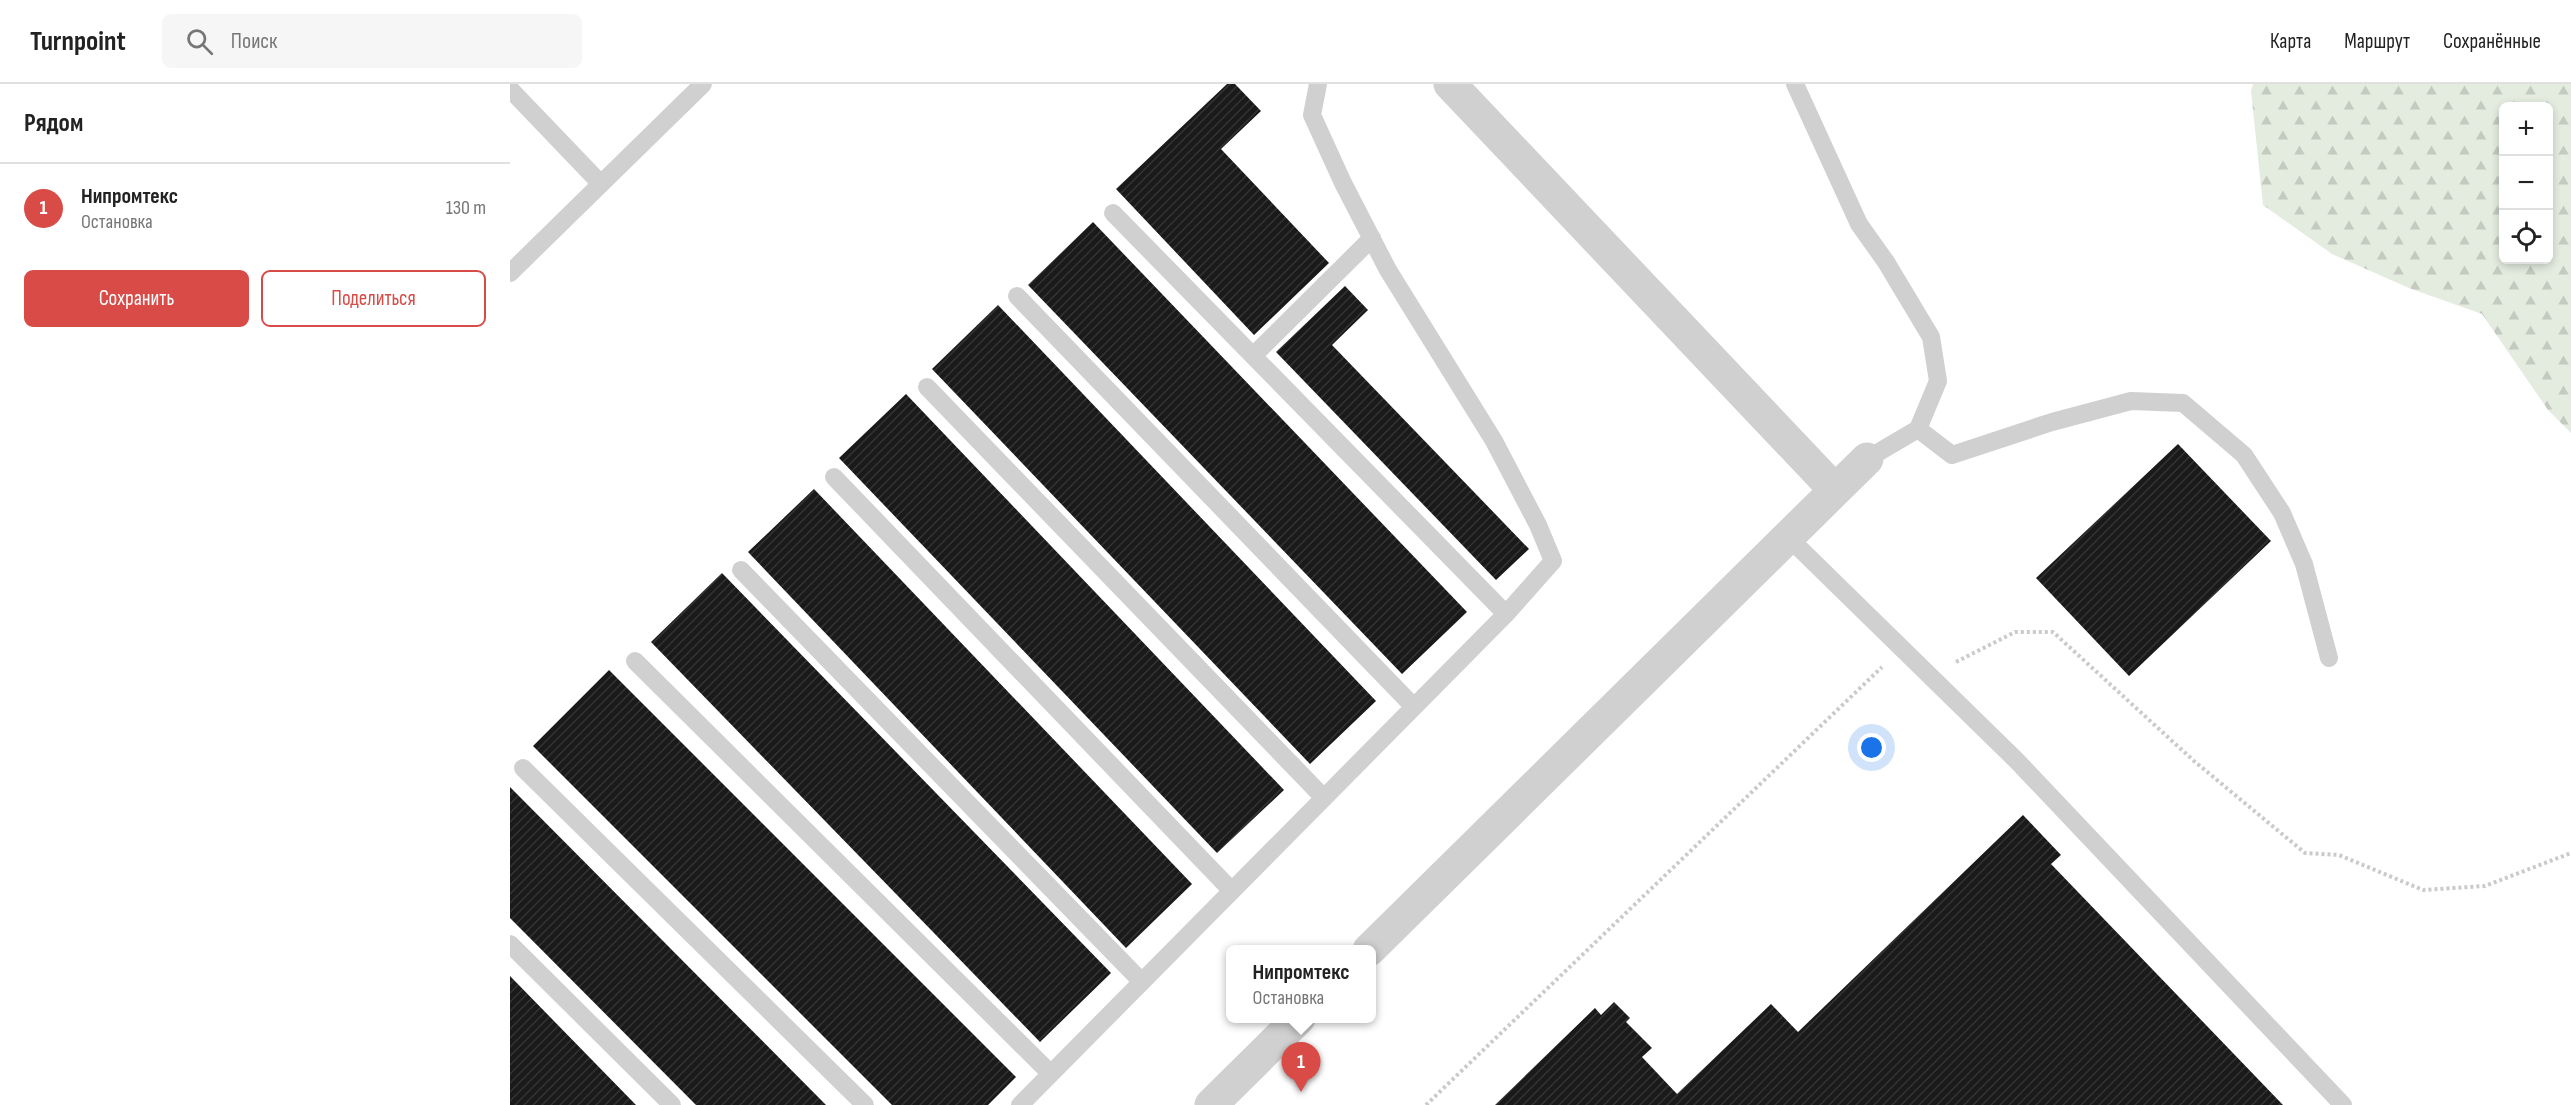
<!DOCTYPE html>
<html lang="ru">
<head>
<meta charset="utf-8">
<style>
  :root { --surface:#fff; --page:#f6f6f6; --text:#222; --muted:#767676; --line:#e0e0e0; --accent:#d84b46 }
  body { margin:0; font-family:"Sofia Sans Condensed",sans-serif; background:var(--page); color:var(--text) }
  .controls { position:absolute; right:18px; top:18px; display:grid; overflow:hidden; border-radius:9px; box-shadow:0 3px 9px #0003 }
  .controls button { width:54px; height:54px; display:grid; place-items:center; padding:0; border:0; border-bottom:2px solid var(--line); background:var(--surface); color:var(--text); font:30px sans-serif }
  .you { position:absolute; left:1362px; top:664px; width:21px; height:21px; margin:-15px; border:4px solid #fff; border-radius:50%; background:#1a73e8; box-shadow:0 0 0 9px #1a73e833 }
  .badge { display:grid; place-items:center; width:39px; height:39px; border-radius:50%; background:var(--accent); color:#fff; font-size:20px; font-weight:700 }
  .pin { position:absolute; translate:-50% -50px; filter:drop-shadow(0 2px 3px #0008) }
  .pin::after { content:''; position:absolute; top:32px; width:21px; height:18px; background:inherit; clip-path:polygon(0 0,100% 0,50% 100%) }
  .popup { position:absolute; left:716px; top:861px; width:150px; height:78px; box-sizing:border-box; display:grid; place-content:center; border-radius:9px; background:var(--surface); filter:drop-shadow(0 2px 4px #0005); font-size:20px; white-space:nowrap; color:var(--muted) }
  .popup b { font-size:22px; color:var(--text) }
  .popup::after { content:''; position:absolute; left:50%; top:100%; margin-left:-12px; border:12px solid transparent; border-top-color:var(--surface) }
  .list { margin:0; padding:0; list-style:none }
  h2 { display:flex; justify-content:space-between; align-items:center; height:78px; margin:0; padding:0 24px; font-size:26px }
  h2 small { font-size:20px; font-weight:400; color:var(--muted) }
  .list li { display:grid; grid-template-columns:39px 1fr auto; gap:18px; align-items:center; box-sizing:border-box; height:90px; padding:0 24px; border-top:2px solid var(--line) }
  .list b { display:block; font-size:22px; white-space:nowrap }
  .list p { margin:0; font-size:20px; white-space:nowrap; color:var(--muted) }
  .list em { font-size:20px; font-style:normal; color:var(--muted) }
  .actions { display:flex; gap:12px; padding:18px 24px }
  .actions a { flex:1; padding:14px 0; border:2px solid var(--accent); border-radius:9px; text-align:center; font-size:21px; color:var(--accent) }
  .actions .main { background:var(--accent); color:#fff }
  .icon { flex:none; width:33px; height:33px; fill:none; stroke:currentColor; stroke-width:2; stroke-linecap:round; stroke-linejoin:round }
  .map { position:relative; flex:none; width:2061px; height:1021px; overflow:hidden }
  header { display:flex; align-items:center; gap:36px; box-sizing:border-box; height:84px; padding:0 30px; background:var(--surface); border-bottom:2px solid var(--line) }
  header strong { font-size:28px }
  nav { display:flex; gap:33px; margin-inline-start:auto; font-size:21px }
  .search { width:420px; height:54px; background:var(--page); display:flex; align-items:center; gap:15px; box-sizing:border-box; padding:0 21px; border-radius:9px; color:var(--muted); font-size:22px }
  main { display:flex }
  aside { flex:1; background:var(--surface) }
  .map>svg:first-child { display:block }
</style>
</head>
<body>
<header>
<strong>Turnpoint</strong>
<div class="search"><svg class="icon" aria-label="search" viewBox="0 0 24 24"><circle cx="10" cy="10" r="6"/><path d="M15 15l6 6"/></svg>Поиск</div>
<nav><a>Карта</a><a>Маршрут</a><a>Сохранённые</a></nav>
</header>
<main>
<aside>
<h2>Рядом<small></small></h2>
<ul class="list">
<li><span class="badge">1</span><div><b>Нипромтекс</b><p>Остановка</p></div><em>130 m</em></li>
</ul>
<div class="actions"><a class="main">Сохранить</a><a>Поделиться</a></div>
</aside>
<div class="map">
<svg width="2061" height="1021" viewBox="0 0 2061 1021">
  <defs>
    <pattern id="forest-firs" width="22" height="20" patternUnits="userSpaceOnUse" patternTransform="scale(1.5)"><rect width="22" height="20" fill="#e4ebdf"/><path d="M5 1l3.5 6h-7zM16 11l3.5 6h-7z" fill="#c4cac0"/></pattern>
    <pattern id="building-hatch" width="6" height="6" patternUnits="userSpaceOnUse" patternTransform="scale(1.5)"><rect width="6" height="6" fill="#1a1a1a"/><path d="M-1 1l2-2M0 6l6-6M5 7l2-2" fill="none" stroke="#333"/></pattern>
  </defs>
  <rect width="100%" height="100%" fill="#fff"/>
  <!-- forest -->
  <path fill="url(#forest-firs)" fill-rule="evenodd" d="M1743 0H2061V349L2038 326 1972 230 1899 204 1822 170 1753 121 1741 7ZM1994 22H2038V176H1994Z"/>
  <!-- building -->
  <path fill="url(#building-hatch)" d="M717 0H725L751 27 711 65 819 179 744 251 606 105Z
    M583 138 957 528 892 590 518 201Z
    M835 202 858 226 822 261 1019 465 986 496 766 268Z
    M488 221 866 617 800 680 422 285Z
    M396 310 774 706 707 769 329 374Z
    M1668 360 1761 457 1619 592 1526 494Z
    M304 405 682 800 616 864 238 468Z
    M212 489 601 889 530 958 141 558Z
    M99 586 506 993 478 1021H382L23 662Z
    M0 703 316 1021H186L0 834Z
    M1513 731 1551 771 1541 780 1773 1021H985L1085 924 1091 931 1104 918 1120 934 1116 938 1142 964 1132 973 1167 1010 1261 920 1288 948Z
    M0 892 126 1021H0Z"/>
  <g fill="none" stroke-linecap="round" stroke-linejoin="round">
    <!-- path -->
    <path stroke="#cacaca" stroke-width="4" stroke-dasharray="3 3" stroke-linecap="butt" d="M1446 578 1505 548H1543L1684 677 1795 769 1829 771 1913 806 1975 802 2061 769
      M916 1021 1372 583"/>
    <!-- service -->
    <path stroke="#d0d0d0" stroke-width="18" d="M1285 0 1349 140 1376 178 1421 253 1428 297 1408 345 1357 375
      M0 5 91 100
      M603 129 996 530
      M0 189 193 0
      M507 212 904 623
      M743 272 862 154
      M417 303 814 714
      M1408 345 1442 371 1542 338 1621 317 1673 319 1734 371 1772 429 1794 480 1819 574
      M324 393 722 807
      M1278 453 1508 678 1833 1021
      M231 486 632 898
      M125 577 541 990
      M13 684 355 1021
      M0 860 162 1021
      M510 1021 996 530 1043 477 1028 441 984 357 878 186 833 99 802 31 808 0"/>
    <!-- minor -->
    <path stroke="#d0d0d0" stroke-width="33" d="M940 0 1325 406
      M859 866 1357 375
      M701 1021 789 934"/>
  </g>
</svg>
<div class="controls">
<button>+</button>
<button>−</button>
<button><svg class="icon" aria-label="locate" viewBox="0 0 24 24"><circle cx="12" cy="12" r="6"/><path d="M12 2v4M12 18v4M2 12h4M18 12h4"/></svg></button>
</div>
<div class="you"></div>
<div class="pin badge" style="left:791px;top:1008px">1</div>
<div class="popup"><b>Нипромтекс</b>Остановка</div>
</div>
</main>
</body>
</html>
